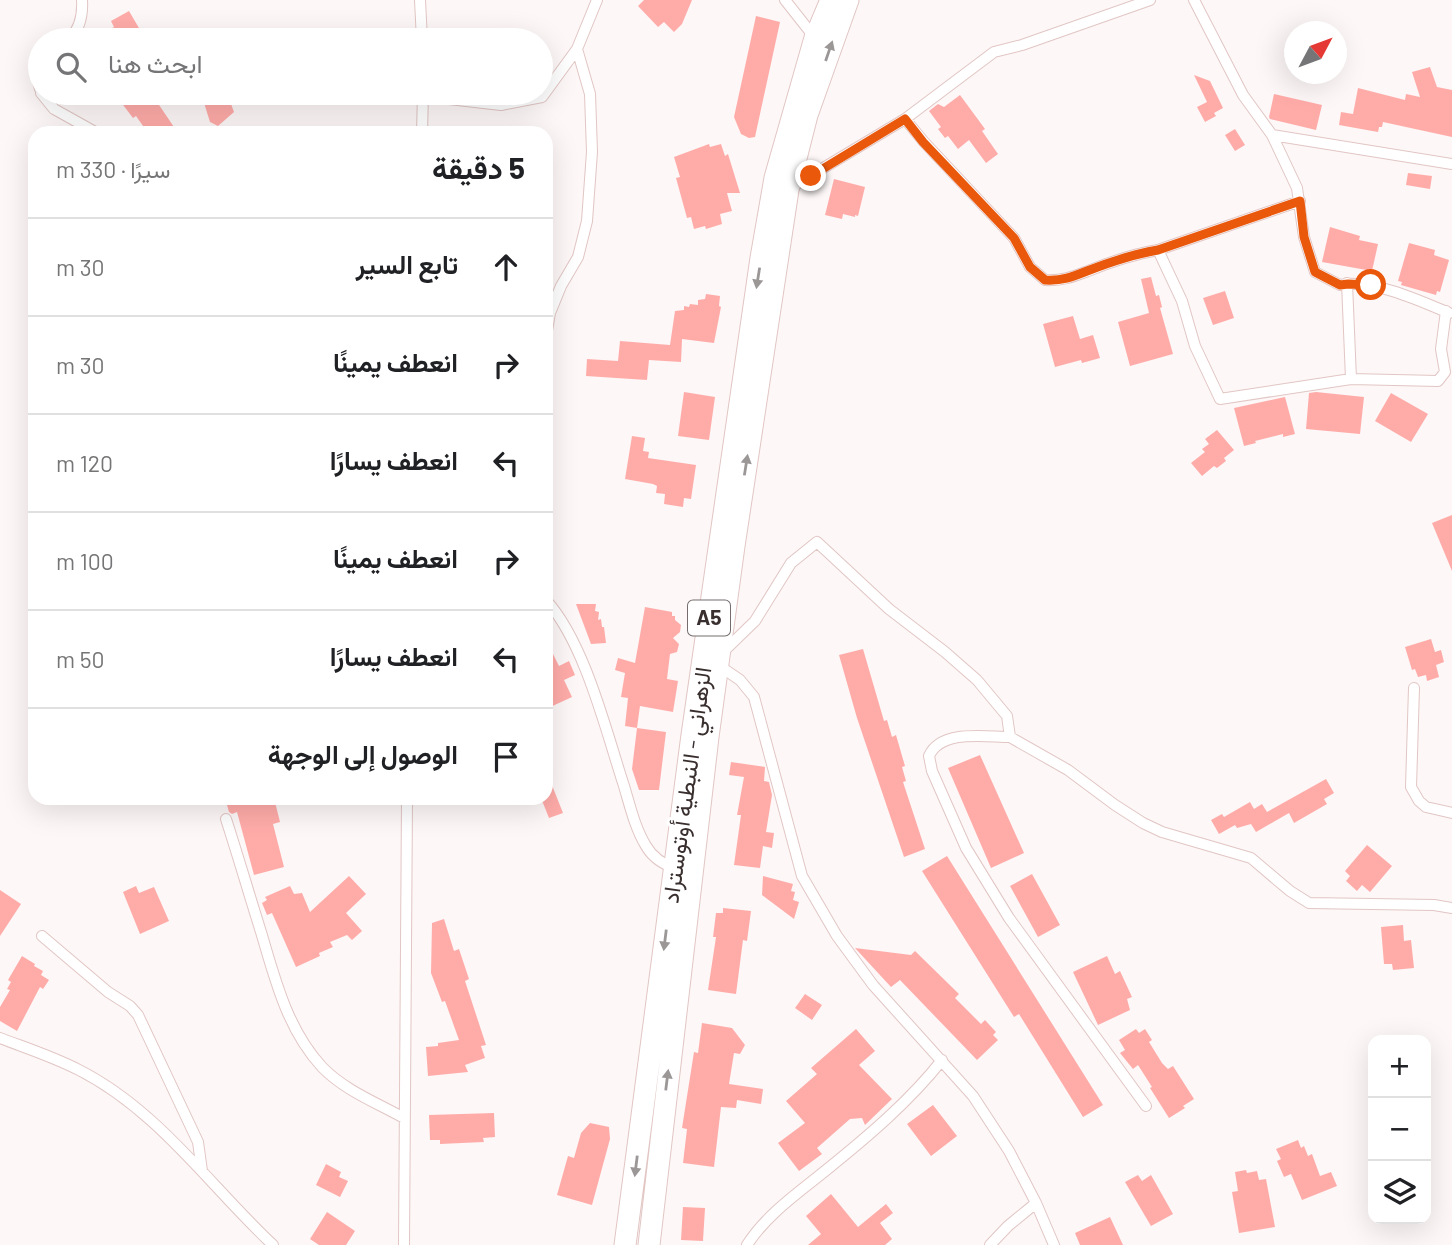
<!DOCTYPE html>
<html lang="ar">
<head>
<meta charset="utf-8">
<style>
  :root { --surface:#fff; --page:#f6f6f6; --text:#202124; --muted:#757577; --line:#e0e0e0 }
  body { margin:0; font-family:Barlow,Vazirmatn,sans-serif; background:var(--page); color:var(--text); direction:rtl }
  .controls { position:absolute; right:21px; bottom:21px; display:grid; overflow:hidden; border-radius:14px; box-shadow:0 7px 28px #0002 }
  .controls button { width:63px; height:63px; display:grid; place-items:center; padding:0; border:0; border-bottom:2px solid var(--line); background:var(--surface); color:var(--text); font:35px sans-serif }
  .compass { position:absolute; left:1284px; top:21px; width:63px; height:63px; border-radius:50%; background:var(--surface); box-shadow:0 7px 28px #0002; rotate:49deg }
  .stop { position:absolute; width:21px; height:21px; margin:-16px; border:5px solid #ea580c; border-radius:50%; background:#fff }
  .stop.end { background:#ea580c; border-color:#fff; box-shadow:0 2px 7px #0008 }
  .list { margin:0; padding:0; list-style:none }
  h2 { display:flex; justify-content:space-between; align-items:center; height:91px; margin:0; padding:0 28px; font-size:30px }
  h2 small { font-size:23px; font-weight:400; color:var(--muted) }
  .list li { display:grid; grid-template-columns:46px 1fr auto; gap:21px; align-items:center; box-sizing:border-box; height:98px; padding:0 28px; border-top:2px solid var(--line) }
  .list b { display:block; font-size:26px; white-space:nowrap }
  .list em { font-size:23px; font-style:normal; color:var(--muted) }
  .icon { flex:none; width:38px; height:38px; fill:none; stroke:currentColor; stroke-width:2; stroke-linecap:round; stroke-linejoin:round }
  .map { position:relative; flex:none; width:1452px; height:1245px; overflow:hidden; direction:ltr }
  .search { position:absolute; background:var(--surface); box-shadow:0 7px 28px #0002; left:28px; top:28px; width:525px; height:77px; display:flex; align-items:center; gap:18px; box-sizing:border-box; padding:0 24px; border-radius:38px; color:var(--muted); font-size:26px }
  .panel { position:absolute; background:var(--surface); box-shadow:0 7px 28px #0002; left:28px; top:126px; width:525px; height:679px; border-radius:21px; direction:rtl }
  .map>svg:first-child { display:block }
</style>
</head>
<body>
<div class="map">
<svg width="1452" height="1245" viewBox="0 0 1452 1245">
  <rect width="100%" height="100%" fill="#fdf7f7"/>
  <!-- building -->
  <path fill="#ffaca9" d="M644 0H692L682 24 674 32 664 22 658 27 638 6Z
    M129 11 146 40H112L107 31 114 27 111 21Z
    M756 16 780 22 755 137 749 138 741 134 734 117Z
    M1430 67 1437 87 1452 90V137L1383 122 1382 127H1379L1378 132 1339 125 1341 112 1353 114 1358 88 1405 100 1406 94 1420 97 1412 72Z
    M1194 75 1210 81 1223 108 1214 113 1216 116 1205 122 1197 107 1207 102Z
    M114 93H151L178 133H148L136 116 133 118Z
    M201 93H227L234 112 218 126 210 122Z
    M1274 94 1322 105 1316 130 1270 119 1269 117Z
    M960 95 985 129 982 131 998 154 986 163 969 140 958 149 948 136 945 138 938 129 941 127 929 111 938 104 944 107Z
    M1235 129 1245 145 1235 151 1225 135Z
    M709 144 710 147 721 144 725 156 728 154 740 193H727L732 211 720 214 722 224 706 229 705 226 694 229 691 217 687 218 676 178 680 177 674 157Z
    M1408 173 1432 176 1430 189 1406 185Z
    M834 179 865 187 858 216 855 215V217L843 214 842 219 825 215Z
    M1330 227 1360 236 1359 240 1378 244 1372 271 1322 262Z
    M1409 243 1435 250 1434 255 1449 260 1440 292 1437 291 1436 295 1401 285 1402 282 1398 281Z
    M1151 277 1156 296 1159 295 1162 307 1160 308 1173 354 1130 366 1118 322 1149 313 1141 279Z
    M1225 291 1234 318 1213 325 1203 298Z
    M706 294 720 296 719 306 721 307 714 343 682 339 681 362 649 360 647 380 586 376 587 359 618 361 620 341 670 345 675 311 684 310V306L689 307 690 304 698 305V300L705 299Z
    M1073 316 1080 339 1093 335 1100 358 1082 363 1081 360 1055 367 1043 324Z
    M684 392 715 397 709 440 678 436Z
    M1316 392 1364 397 1360 434 1306 429 1309 393Z
    M1391 393 1428 414 1411 442 1375 421Z
    M1285 397 1295 434 1283 437V434L1255 441 1256 443 1244 446 1234 408Z
    M1217 430 1234 450 1224 458 1226 461 1217 468 1214 466 1202 476 1191 463 1205 452 1202 449 1209 444 1205 439Z
    M632 436 645 438 643 451 649 452 648 458 696 465 691 499 684 498 683 507 664 504 665 494 656 493 657 486 653 484 625 479Z
    M1452 515V571L1432 523Z
    M576 604H596L595 611 599 612 598 620 601 619 602 627H604L606 643 591 644Z
    M645 607 672 612V616H675V620L681 625 680 632 673 638 679 644 677 652 670 654 667 679 678 681 673 712 640 706 637 728 666 732 659 790H639L632 769 637 728 625 726 628 698 621 697 625 673 615 670 618 658 635 663Z
    M1431 639 1435 652 1441 650 1444 662 1436 665 1439 677 1427 681 1426 675 1418 677 1415 669 1412 670 1405 647Z
    M546 640 559 666 569 661 575 675 564 680 572 697 546 709Z
    M863 649 884 721 887 720 892 737 896 735 905 766 902 767 906 781 903 782 925 849 904 857 857 718 839 655Z
    M980 755 1024 853 991 868 948 768Z
    M731 762 765 767 764 781 769 782 772 795 766 832 774 833 772 848 763 846 760 868 734 865 741 815H737L744 777 729 775Z
    M546 770 563 813 549 818 541 798H546Z
    M1326 779 1334 793 1324 799 1327 804 1294 823 1289 813 1256 832 1251 824 1237 828 1235 825 1219 834 1211 820 1222 814 1224 817 1250 802 1254 809 1262 804 1267 812Z
    M225 798H274L280 822 273 824 284 867 254 875 237 812 232 814 229 812Z
    M1367 845 1392 866 1370 892 1362 885 1357 891 1346 881 1350 876 1345 871Z
    M947 856 1103 1105 1083 1117 1019 1014 1014 1017 922 871Z
    M1032 874 1060 925 1038 937 1010 886Z
    M349 876 366 894 346 913 362 931 352 940 347 935 330 942 333 947 319 953 320 956 296 967 272 913 267 915 262 903 267 900 265 897 290 886 294 894 302 893 310 912Z
    M763 876 793 884 791 891 795 892 793 900 799 902 794 919 762 895Z
    M136 886 139 893 154 887 169 921 140 934 123 892Z
    M0 890 21 904 0 936Z
    M723 908 751 911 747 941 743 940 736 994 708 990 716 937H713L716 913H723Z
    M444 919 454 951 459 949 469 979 465 981 486 1045 481 1046 485 1058 465 1065 468 1072 428 1076 426 1047 438 1046V1043L459 1040 445 1001 442 1002 431 973 432 923Z
    M1403 925 1404 941 1411 940 1414 968 1393 970 1392 964H1384L1381 927Z
    M855 948 911 955 915 951 959 994 955 998 981 1024 985 1020 996 1032 993 1035 998 1040 977 1060 900 980 891 987Z
    M22 956 35 964 34 966 43 971 41 975 49 980 43 989 40 987 17 1031 0 1021V1007L10 990 7 989 11 982 8 980Z
    M1107 956 1115 974 1120 971 1132 997 1127 999 1130 1010 1098 1025 1073 972Z
    M805 994 822 1005 812 1020 795 1008Z
    M702 1023 732 1028 745 1045 740 1054 734 1053 729 1084 763 1089 761 1104 737 1100 736 1108 721 1107 714 1167 683 1163 687 1129 682 1128 694 1052 698 1053Z
    M856 1029 875 1051 859 1065 892 1099 865 1125 862 1118 850 1119 817 1148 822 1154 799 1171 778 1143 805 1123 786 1101 817 1074 811 1068Z
    M1136 1029 1139 1033 1145 1029 1152 1040 1149 1042 1162 1063 1168 1069 1173 1066 1194 1099 1183 1106 1185 1108 1169 1118 1150 1088 1152 1087 1138 1065 1133 1069 1120 1053 1125 1050 1119 1040Z
    M933 1105 957 1136 931 1156 907 1124Z
    M494 1113 495 1137 483 1138 484 1142 440 1144V1140H430L429 1115Z
    M590 1123 609 1127 610 1139 592 1205 557 1195 568 1156 574 1158 581 1133Z
    M1298 1140 1301 1148 1304 1146 1308 1156 1312 1154 1320 1176 1331 1172 1337 1186 1302 1200 1291 1174 1284 1177 1277 1161 1281 1159 1276 1149Z
    M326 1164 341 1172 339 1177 348 1181 340 1197 316 1185Z
    M1246 1170 1247 1173 1257 1171 1259 1180 1266 1179 1275 1227 1239 1233 1232 1192 1238 1191 1235 1172Z
    M1138 1175 1142 1181 1151 1175 1173 1214 1151 1226 1125 1182Z
    M831 1194 858 1227 886 1204 893 1213 880 1223 892 1239 885 1245H808L821 1234 806 1216Z
    M683 1207 705 1208 703 1241 681 1240Z
    M327 1212 355 1231 346 1245H319L310 1239Z
    M1110 1217 1123 1245H1080L1075 1233Z"/>
  <g fill="none" stroke-linecap="round" stroke-linejoin="round">
    <defs>
      <path id="street" d="M420 0 422 40
        M785 0 815 38
        M1194 0 1243 95 1272 135 1297 188 1304 237 1315 272 1340 285C1370 278 1421 301 1449 313
        M69 40C80 29 83 16 82 0
        M40 72 37 77 40 89
        M41 93 54 109 97 133
        M423 96 501 105 542 97 577 49 597 0
        M905 119 924 142 1014 238 1030 267 1045 280C1062 281 1072 277 1088 271 1110 262 1134 254 1158 250L1300 201
        M422 133 423 93
        M1272 135 1452 164
        M790 188 905 119 994 52 1022 45 1150 0
        M1158 250 1182 301 1195 346 1220 399 1351 379 1438 381 1445 372 1441 349 1446 311
        M1347 283 1351 379
        M546 336 550 313 561 286 578 257 587 221 592 152 590 94 577 49
        M546 600C585 643 606 731 624 786 630 806 635 828 646 846 653 858 662 864 675 868
        M722 653 755 621 791 563 817 542 889 609 945 652 977 680 1007 716 1010 737 1068 770 1115 805 1143 823 1162 832 1251 858 1290 891 1309 903 1434 905 1452 908
        M718 665 740 680 754 697 802 876 837 936 873 985 973 1096 1009 1151 1036 1203 1054 1245
        M1414 688 1411 787 1419 801 1426 807 1452 813
        M1010 737C985 737 941 729 929 756L932 771 966 848 1009 918 1146 1106
        M226 819C238 856 249 894 261 932 275 979 287 1029 322 1067 344 1090 377 1103 404 1118
        M42 936 108 992 130 1006 138 1015 198 1142 202 1171
        M0 1038C26 1048 54 1057 79 1070 158 1110 210 1186 273 1245
        M404 1245 407 798
        M747 1245C766 1215 798 1193 825 1171 866 1138 910 1101 942 1060
        M990 1245 1008 1226 1036 1203"/>
      <path id="highway" d="M625 1245 692 735 761 258 775 178 815 38 831 0
        M649 1245 708 737 734 546 788 190 807 115 848 0"/>
    </defs>
    <!-- street casing -->
    <use href="#street" stroke="#e1c6c4" stroke-width="12"/>
    <!-- highway casing -->
    <use href="#highway" stroke="#e1c6c4" stroke-width="23"/>
    <!-- street -->
    <use href="#street" stroke="#fff" stroke-width="10"/>
    <!-- highway -->
    <use href="#highway" stroke="#fff" stroke-width="21"/>
  </g>
  <!-- one-way arrows -->
  <defs><path id="oneway-solid" d="M-6-.8H1V-3.2L6.5 0L1 3.2V.8H-6Z" transform="scale(1.75)"/></defs>
  <g fill="#9c9797">
    <use href="#oneway-solid" transform="translate(829 51) rotate(-71)"/>
    <use href="#oneway-solid" transform="translate(758 278) rotate(99)"/>
    <use href="#oneway-solid" transform="translate(746 465) rotate(-81)"/>
    <use href="#oneway-solid" transform="translate(665 940) rotate(97)"/>
    <use href="#oneway-solid" transform="translate(667 1080) rotate(-83)"/>
    <use href="#oneway-solid" transform="translate(636 1166) rotate(97)"/>
  </g>
  <g fill="none" stroke-linecap="round" stroke-linejoin="round">
    <!-- route -->
    <path stroke="#ea580c" stroke-width="9" d="M811 176 905 119 923 142 1014 238 1030 267 1045 280C1062 281 1072 277 1087 271 1110 262 1134 254 1158 250L1300 201 1304 237 1315 272 1340 285 1348 284 1371 285"/>
  </g>
  <g text-anchor="middle" stroke-width="6" stroke-linejoin="round" paint-order="stroke">
    <!-- shield labels -->
    <rect fill="#fff" stroke="#756d6d" stroke-width="2" x="688" y="600.5" width="42" height="35" rx="5"/>
    <g font-size="21" font-weight="bold" fill="#3a2f2f">
      <text x="709" y="625">A5</text>
    </g>
    <!-- street labels -->
    <g font-size="23" fill="#3a2f2f" stroke="#fff">
      <text transform="translate(687 785) rotate(-82)" y="8">الزهراني - النبطية أوتوستراد</text>
    </g>
  </g>
</svg>
<div class="controls">
<button>+</button>
<button>−</button>
<button><svg class="icon" aria-label="layers" viewBox="0 0 24 24"><path d="M12 4l9 5-9 5-9-5zM3 14l9 5 9-5"/></svg></button>
</div>
<svg class="compass" viewBox="-18 -18 36 36"><path d="M0-13l5 13h-10z" fill="#e53935"/><path d="M0 13l5-13h-10z" fill="#757577"/></svg>
<div class="stop" style="left:1371px;top:285px"></div>
<div class="stop end" style="left:811px;top:176px"></div>
<div class="search"><svg class="icon" aria-label="search" viewBox="0 0 24 24"><circle cx="10" cy="10" r="6"/><path d="M15 15l6 6"/></svg>ابحث هنا</div>
<section class="panel">
<h2>5 دقيقة<small>سيرًا · 330 m</small></h2>
<ul class="list">
<li><svg class="icon" aria-label="ahead" viewBox="0 0 24 24"><path d="M12 20V5M6 11l6-6 6 6"/></svg><div><b>تابع السير</b></div><em>30 m</em></li>
<li><svg class="icon" aria-label="right" viewBox="0 0 24 24"><path d="M7 20v-9h11M14 6l5 5-5 5"/></svg><div><b>انعطف يمينًا</b></div><em>30 m</em></li>
<li><svg class="icon" aria-label="left" viewBox="0 0 24 24"><path d="M17 20v-9H6M10 6l-5 5 5 5"/></svg><div><b>انعطف يسارًا</b></div><em>120 m</em></li>
<li><svg class="icon" aria-label="right" viewBox="0 0 24 24"><path d="M7 20v-9h11M14 6l5 5-5 5"/></svg><div><b>انعطف يمينًا</b></div><em>100 m</em></li>
<li><svg class="icon" aria-label="left" viewBox="0 0 24 24"><path d="M17 20v-9H6M10 6l-5 5 5 5"/></svg><div><b>انعطف يسارًا</b></div><em>50 m</em></li>
<li><svg class="icon" aria-label="arrive" viewBox="0 0 24 24"><path d="M6 21V4h12l-3 4 3 4H6"/></svg><div><b>الوصول إلى الوجهة</b></div></li>
</ul>
</section>
</div>
</body>
</html>
